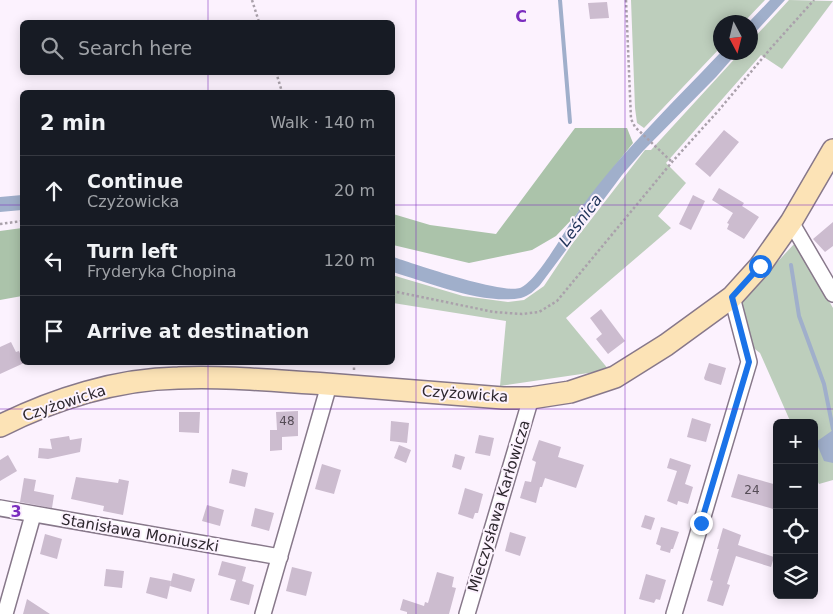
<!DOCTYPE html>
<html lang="en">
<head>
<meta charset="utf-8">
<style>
  :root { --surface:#171b24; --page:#20242c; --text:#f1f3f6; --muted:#9ea1a6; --line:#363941 }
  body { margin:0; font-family:"DejaVu Sans",sans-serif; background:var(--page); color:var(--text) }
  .controls { position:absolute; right:15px; bottom:15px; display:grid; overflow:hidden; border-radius:8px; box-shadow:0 2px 12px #0003 }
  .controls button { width:45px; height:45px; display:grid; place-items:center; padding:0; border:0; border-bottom:1px solid var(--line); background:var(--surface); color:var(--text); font:25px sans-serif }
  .compass { position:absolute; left:713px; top:15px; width:45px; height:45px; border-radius:50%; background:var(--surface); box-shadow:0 2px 12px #0003; rotate:173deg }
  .stop { position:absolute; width:15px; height:15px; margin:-11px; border:4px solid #1a73e8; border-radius:50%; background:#fff }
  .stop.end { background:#1a73e8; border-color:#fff; box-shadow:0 1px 5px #0008 }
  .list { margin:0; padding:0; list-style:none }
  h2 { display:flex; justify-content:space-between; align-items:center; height:65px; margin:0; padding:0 20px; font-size:21px }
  h2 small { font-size:16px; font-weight:400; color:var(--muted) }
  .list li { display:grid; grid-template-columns:32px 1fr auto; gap:15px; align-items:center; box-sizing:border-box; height:70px; padding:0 20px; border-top:1px solid var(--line) }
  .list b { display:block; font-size:19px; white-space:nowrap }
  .list p { margin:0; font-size:16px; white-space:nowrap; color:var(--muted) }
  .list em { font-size:16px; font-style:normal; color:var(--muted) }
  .icon { flex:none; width:28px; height:28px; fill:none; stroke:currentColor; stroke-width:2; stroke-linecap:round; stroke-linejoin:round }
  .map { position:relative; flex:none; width:833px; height:614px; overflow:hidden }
  .search { position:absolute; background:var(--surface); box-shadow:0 2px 12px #0003; left:20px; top:20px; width:375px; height:55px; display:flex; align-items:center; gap:12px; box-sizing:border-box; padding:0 18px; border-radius:8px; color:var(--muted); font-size:19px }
  .panel { position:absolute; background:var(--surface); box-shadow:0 2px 12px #0003; left:20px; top:90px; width:375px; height:275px; border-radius:8px }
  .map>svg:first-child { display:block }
</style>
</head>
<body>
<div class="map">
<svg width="833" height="614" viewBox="0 0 833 614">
  <rect width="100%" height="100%" fill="#fcf2fe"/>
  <!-- green -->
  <path fill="#bdcebc" d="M631 0H765L744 22H720V48L644 128 637 123 635 108Z
    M789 0 833 1 782 69 761 55 666 163 686 183 658 216 671 228 566 318 609 370 500 386 506 321 393 303 392 275 463 296 508 302 524 300 544 286 572 244 645 150H651L740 53 750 52 751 41Z
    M795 243 833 308V480L819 484 814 474V423H791L760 353 751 346 741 301Z"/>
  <!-- forest -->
  <path fill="#abc3aa" d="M575 128H627L633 143 575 216 556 236 532 250 469 263 393 245V214L430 225 496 234Z
    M22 228V296L0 300V231Z"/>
  <!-- water -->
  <path fill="#a0afcb" d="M770 0H785L751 37 750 22H749Z
    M721 52 737 53 716 77 643 151 622 175 540 285C535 290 529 296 521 298 484 305 429 283 393 272V257C415 264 501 294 520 288 536 282 563 234 573 219 615 158 670 106 721 52Z
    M22 195V210L0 212V197Z
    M833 430V463L824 461 816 442Z"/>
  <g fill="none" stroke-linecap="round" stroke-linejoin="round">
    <!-- stream -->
    <path stroke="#a0afcb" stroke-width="4" d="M560 0 570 122
      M791 265 799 316 824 384 833 429"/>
  </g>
  <!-- building -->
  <path fill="#ccbccf" d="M607 2 609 18 590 19 588 3Z
    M724 130 739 142 710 177 695 164Z
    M719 188 744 203 742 206 759 217 744 239 727 229 729 224 727 223 733 213 712 200Z
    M693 195 705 201 691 230 679 224Z
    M833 222V246L825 252 813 239Z
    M601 309 625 341 608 354 596 339 602 334 590 318Z
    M11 342 16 352 19 351 24 363 0 374V347Z
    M709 363 726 368 721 385 705 380 704 378Z
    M298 411V436L282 437V450L270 451V430H277L276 412Z
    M179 412H200L199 433 179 432Z
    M692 418 711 424 706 442 687 437Z
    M391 421 409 423 407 443 390 441Z
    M479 435 494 438 490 456 475 453Z
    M69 436 70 440 82 438 80 452 48 459 38 458 39 448 52 449 50 439Z
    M539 440 561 447 558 457 584 465 576 488 545 478 542 487H540L536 503 520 498 525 481 531 482 536 462 532 460Z
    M399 445 411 450 406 463 394 458Z
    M455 454 465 457 461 470 452 467Z
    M8 455 17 471 0 481V460Z
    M670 458 691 465 685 484 693 487 688 504 678 501 677 505 667 501 677 471 667 468Z
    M322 464 341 470 334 494 315 489Z
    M232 469 248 473 245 487 229 483Z
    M738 474 777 485V510L731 497Z
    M76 477 118 483 119 479 129 481 123 515 103 511 104 506 71 499Z
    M24 478 36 480 34 491 54 495 52 508 20 502Z
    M465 488 483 494 478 513H475L473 519 458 514Z
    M207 505 224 510 220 526 202 521Z
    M255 508 274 513 269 531 251 526Z
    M645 515 655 518 651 530 641 527Z
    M661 527 679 532 673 549H671L670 553 660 550 661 546 656 544Z
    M723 528 741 535 738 545 774 557 771 567 736 556 727 584 730 585 723 606 707 601 713 581 710 580 719 549H717Z
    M510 532 526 537 520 556 505 551Z
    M45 534 62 539 57 559 40 554Z
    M222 561 246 567 242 581 239 580 254 585 249 605 230 600 236 580 218 575Z
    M292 567 312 572 306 596 286 591Z
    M106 569 124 571 122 588 104 586Z
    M437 572 454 577 452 587 456 588 449 614H407V612L400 610 403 599 424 606 425 602 428 603Z
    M173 573 195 579 191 592 170 586Z
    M646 574 666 580 660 600 656 599 654 603 639 599Z
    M150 577 171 581 167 599 146 593Z
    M27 599 50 614H23Z"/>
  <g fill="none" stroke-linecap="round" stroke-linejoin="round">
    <defs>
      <path id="street" d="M791 222 833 294
        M0 508 280 557
        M5 614 33 515
        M263 614 329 385
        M467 614 531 398
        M674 614 749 362 732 297"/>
      <path id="secondary" d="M0 426C54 399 117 379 178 378 227 376 276 381 326 384 385 389 444 393 503 398H531L570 392 615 377 666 345 732 297 760 266 791 222 833 150"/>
    </defs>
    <!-- street casing -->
    <use href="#street" stroke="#87788a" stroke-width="18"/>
    <!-- secondary casing -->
    <use href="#secondary" stroke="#87788a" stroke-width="24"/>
    <!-- path -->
    <path stroke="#aaa1ab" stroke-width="2.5" stroke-dasharray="2.5 2.5" stroke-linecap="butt" d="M252 0 259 22
      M626 0 631 119 635 127 672 162
      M276 72 282 92
      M0 224 22 221
      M392 291 494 312 522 314 539 312 557 301 672 162 719 110 771 48 814 0
      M354 370V362"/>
    <!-- street -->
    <use href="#street" stroke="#fff" stroke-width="15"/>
    <!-- secondary -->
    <use href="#secondary" stroke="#fce3b6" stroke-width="21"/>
  </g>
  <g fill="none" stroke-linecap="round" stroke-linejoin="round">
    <!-- route -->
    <path stroke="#1a73e8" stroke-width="6" d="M701 523 749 362 732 297 760 266"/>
  </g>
  <!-- grid -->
  <path fill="none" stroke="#7b2cbf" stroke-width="1" stroke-opacity="0.55" d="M208 0V22M416 0V614M625 0V614M208 72V92M0 205H22M392 205H833M208 362V614M0 409H833"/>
  <g text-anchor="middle" stroke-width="4" stroke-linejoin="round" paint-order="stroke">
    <!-- number labels -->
    <g font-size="12" fill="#554c56">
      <text x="287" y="425">48</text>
      <text x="752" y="494">24</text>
    </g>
    <!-- street labels -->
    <g font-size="15" fill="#2d272e" stroke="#fcf2fe">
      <text transform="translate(465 394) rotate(4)" y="5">Czyżowicka</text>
      <text transform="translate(64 403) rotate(-18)" y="5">Czyżowicka</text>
      <text transform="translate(499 506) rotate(-73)" y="5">Mieczysława Karłowicza</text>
      <text transform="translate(140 533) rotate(10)" y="5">Stanisława Moniuszki</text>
    </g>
    <!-- water labels -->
    <g font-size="16" font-style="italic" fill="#1f335a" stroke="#fcf2fe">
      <text transform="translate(580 220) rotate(-53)" y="6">Leśnica</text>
    </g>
  </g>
  <g font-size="16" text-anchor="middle" font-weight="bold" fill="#7b2cbf" stroke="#fcf2fe" stroke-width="4" stroke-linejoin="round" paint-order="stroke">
    <text x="521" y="22">C</text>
    <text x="16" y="517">3</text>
  </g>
</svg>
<div class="controls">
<button>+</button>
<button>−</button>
<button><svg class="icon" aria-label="locate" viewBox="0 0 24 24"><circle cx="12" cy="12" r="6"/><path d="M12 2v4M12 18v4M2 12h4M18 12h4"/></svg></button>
<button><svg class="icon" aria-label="layers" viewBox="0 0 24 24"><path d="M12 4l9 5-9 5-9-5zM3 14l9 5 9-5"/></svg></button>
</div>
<svg class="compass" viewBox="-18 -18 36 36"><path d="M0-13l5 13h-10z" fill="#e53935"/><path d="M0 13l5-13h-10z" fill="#9ea1a6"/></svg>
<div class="stop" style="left:760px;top:266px"></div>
<div class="stop end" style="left:701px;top:523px"></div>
<div class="search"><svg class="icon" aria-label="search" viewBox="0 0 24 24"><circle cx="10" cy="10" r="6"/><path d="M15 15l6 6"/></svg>Search here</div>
<section class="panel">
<h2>2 min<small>Walk · 140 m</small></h2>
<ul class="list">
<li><svg class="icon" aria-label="ahead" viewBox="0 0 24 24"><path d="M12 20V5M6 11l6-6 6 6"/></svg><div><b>Continue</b><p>Czyżowicka</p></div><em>20 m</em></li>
<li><svg class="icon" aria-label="left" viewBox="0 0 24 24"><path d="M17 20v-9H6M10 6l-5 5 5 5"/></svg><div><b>Turn left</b><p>Fryderyka Chopina</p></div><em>120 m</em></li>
<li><svg class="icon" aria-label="arrive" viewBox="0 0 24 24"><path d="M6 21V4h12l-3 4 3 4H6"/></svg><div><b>Arrive at destination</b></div></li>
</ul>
</section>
</div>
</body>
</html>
